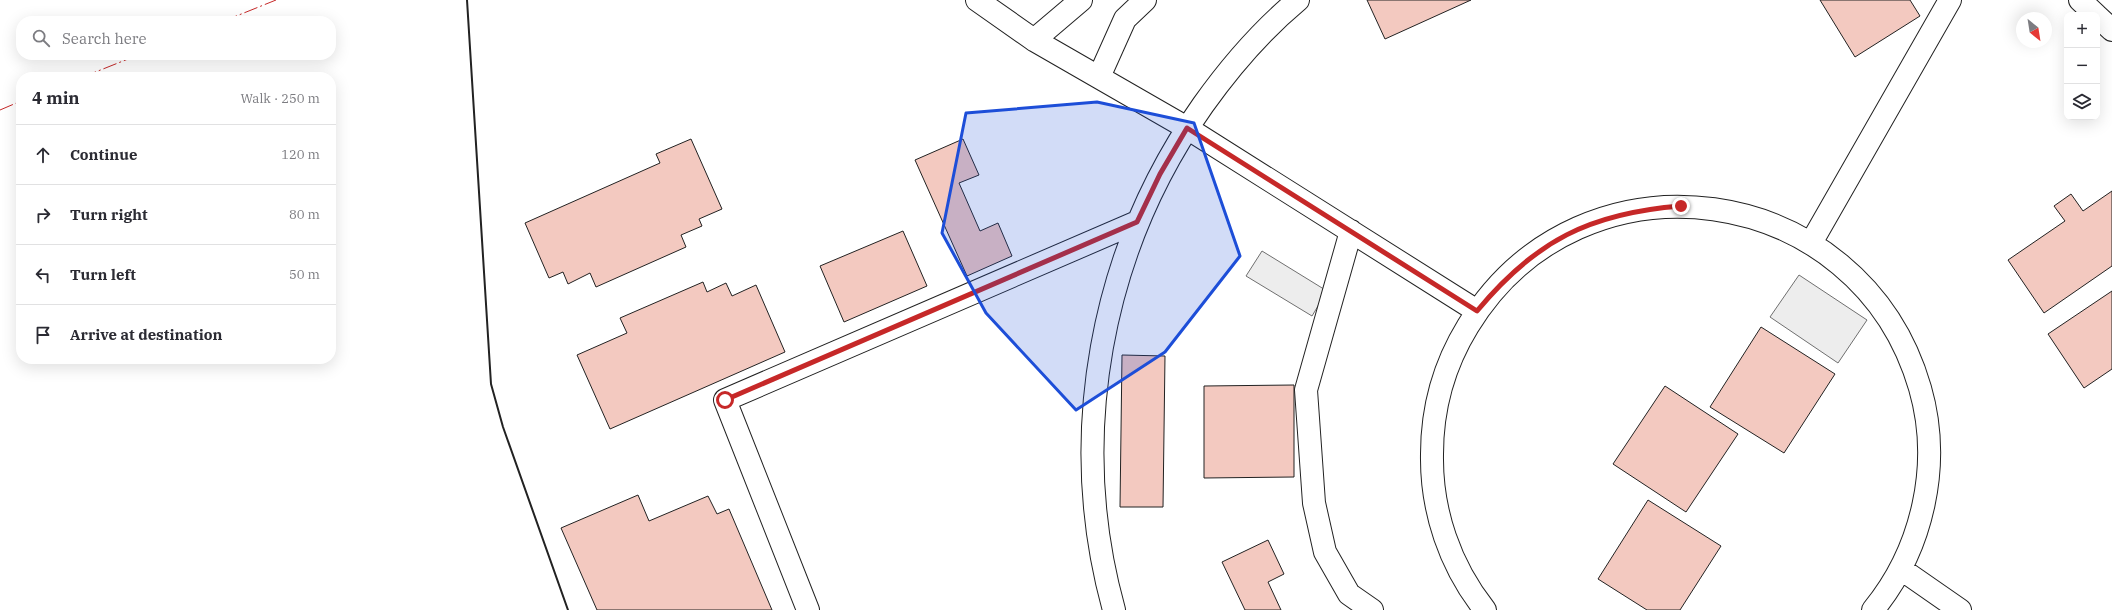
<!DOCTYPE html>
<html lang="en">
<head>
<meta charset="utf-8">
<style>
  :root { --surface:#fff; --page:#f7f7f7; --text:#2b2b33; --muted:#7c7c81; --line:#e1e1e2 }
  body { margin:0; font-family:"IBM Plex Serif",serif; background:var(--page); color:var(--text) }
  .controls { position:absolute; right:12px; top:12px; display:grid; overflow:hidden; border-radius:8px; box-shadow:0 4px 16px #0002 }
  .controls button { width:36px; height:36px; display:grid; place-items:center; padding:0; border:0; border-bottom:1px solid var(--line); background:var(--surface); color:var(--text); font:20px sans-serif }
  .compass { position:absolute; left:2016px; top:12px; width:36px; height:36px; border-radius:50%; background:var(--surface); box-shadow:0 4px 16px #0002; rotate:150deg }
  .stop { position:absolute; width:12px; height:12px; margin:-9px; border:3px solid #c62828; border-radius:50%; background:#fff }
  .stop.end { background:#c62828; border-color:#fff; box-shadow:0 1px 4px #0008 }
  .list { margin:0; padding:0; list-style:none }
  h2 { display:flex; justify-content:space-between; align-items:center; height:52px; margin:0; padding:0 16px; font-size:17px }
  h2 small { font-size:13px; font-weight:400; color:var(--muted) }
  .list li { display:grid; grid-template-columns:26px 1fr auto; gap:12px; align-items:center; box-sizing:border-box; height:60px; padding:0 16px; border-top:1px solid var(--line) }
  .list b { display:block; font-size:15px; white-space:nowrap }
  .list em { font-size:13px; font-style:normal; color:var(--muted) }
  .icon { flex:none; width:22px; height:22px; fill:none; stroke:currentColor; stroke-width:2; stroke-linecap:round; stroke-linejoin:round }
  .map { position:relative; flex:none; width:2112px; height:610px; overflow:hidden }
  .search { position:absolute; background:var(--surface); box-shadow:0 4px 16px #0002; left:16px; top:16px; width:320px; height:44px; display:flex; align-items:center; gap:10px; box-sizing:border-box; padding:0 14px; border-radius:16px; color:var(--muted); font-size:15px }
  .panel { position:absolute; background:var(--surface); box-shadow:0 4px 16px #0002; left:16px; top:72px; width:320px; height:292px; border-radius:16px }
  .map>svg:first-child { display:block }
</style>
</head>
<body>
<div class="map">
<svg width="2112" height="610" viewBox="0 0 2112 610">
  <rect width="100%" height="100%" fill="#fff"/>
  <!-- parking -->
  <path fill="#ededed" stroke="#6f6f6f" d="M1262 251 1327 291 1312 316 1246 276Z
    M1799 275 1867 320 1838 363 1770 317Z"/>
  <!-- building -->
  <path fill="#f3c9c0" stroke="#222" d="M1367 0H1471L1385 39Z
    M1820 0H1910L1920 16 1855 57Z
    M691 139 722 209 699 219 702 226 681 235 686 247 596 287 590 273 568 284 563 272 549 278 525 223 660 163 656 154Z
    M963 139 979 175 959 183 980 231 998 223 1012 256 967 276 915 160Z
    M2112 191V266L2044 313 2008 260 2065 221 2054 206 2071 194 2083 211Z
    M903 231 927 286 844 322 820 266Z
    M703 282 707 292 726 283 732 296 756 285 785 352 610 429 577 355 627 333 620 318Z
    M2112 291V369L2084 388 2048 334Z
    M1761 327 1835 374 1784 453 1710 407Z
    M1122 355 1165 356 1163 507H1120Z
    M1294 385V477L1204 478V386Z
    M1665 386 1738 434 1686 512 1613 464Z
    M638 495 649 521 708 496 717 514 729 509 772 610H597L561 528Z
    M1648 500 1721 546 1680 610H1647L1598 579Z
    M1268 540 1284 574 1268 582 1281 610H1245L1222 562Z"/>
  <g fill="none" stroke-linecap="round" stroke-linejoin="round">
    <defs>
      <path id="minor" d="M977 0 1034 40 1187 128 1477 311
        M2080 0 2096 15
        M2097 16 2112 30
        M1034 40 1081 0
        M1099 77 1125 19 1145 0
        M1351 231 1306 390 1314 503 1325 552 1349 594 1372 610
        M1811 243 1950 0
        M1901 569 1960 610
        M808 610 725 400 1137 222
        M1114 610C1066 437 1100 251 1203 105 1230 67 1262 30 1298 0
        M1485 610C1450 566 1431 511 1432 454 1432 409 1444 365 1468 326 1581 140 1860 180 1920 388 1942 464 1923 549 1873 610"/>
    </defs>
    <!-- minor casing -->
    <use href="#minor" stroke="#222" stroke-width="24"/>
    <!-- minor -->
    <use href="#minor" stroke="#fff" stroke-width="22"/>
    <!-- wall -->
    <path stroke="#222" stroke-width="2" d="M467 0 491 384 503 427 568 610"/>
    <!-- power -->
    <path stroke="#c62828" stroke-width="1" stroke-dasharray="14 3 2 3" stroke-linecap="butt" d="M224 21 276 0
      M83 77 138 55
      M0 110 21 101"/>
  </g>
  <g fill="none" stroke-linecap="round" stroke-linejoin="round">
    <!-- route -->
    <path stroke="#c62828" stroke-width="5" d="M725 400 1137 222 1160 174 1187 128 1477 311C1535 241 1590 213 1681 206"/>
  </g>
  <!-- marked area -->
  <path fill="#1d4ed8" fill-opacity="0.2" stroke="#1d4ed8" stroke-width="3" stroke-linejoin="round" d="M1097 102 1194 123 1240 256 1165 352 1076 410 986 313 942 233 966 113Z"/>
</svg>
<div class="controls">
<button>+</button>
<button>−</button>
<button><svg class="icon" aria-label="layers" viewBox="0 0 24 24"><path d="M12 4l9 5-9 5-9-5zM3 14l9 5 9-5"/></svg></button>
</div>
<svg class="compass" viewBox="-18 -18 36 36"><path d="M0-13l5 13h-10z" fill="#e53935"/><path d="M0 13l5-13h-10z" fill="#7c7c81"/></svg>
<div class="stop" style="left:725px;top:400px"></div>
<div class="stop end" style="left:1681px;top:206px"></div>
<div class="search"><svg class="icon" aria-label="search" viewBox="0 0 24 24"><circle cx="10" cy="10" r="6"/><path d="M15 15l6 6"/></svg>Search here</div>
<section class="panel">
<h2>4 min<small>Walk · 250 m</small></h2>
<ul class="list">
<li><svg class="icon" aria-label="ahead" viewBox="0 0 24 24"><path d="M12 20V5M6 11l6-6 6 6"/></svg><div><b>Continue</b></div><em>120 m</em></li>
<li><svg class="icon" aria-label="right" viewBox="0 0 24 24"><path d="M7 20v-9h11M14 6l5 5-5 5"/></svg><div><b>Turn right</b></div><em>80 m</em></li>
<li><svg class="icon" aria-label="left" viewBox="0 0 24 24"><path d="M17 20v-9H6M10 6l-5 5 5 5"/></svg><div><b>Turn left</b></div><em>50 m</em></li>
<li><svg class="icon" aria-label="arrive" viewBox="0 0 24 24"><path d="M6 21V4h12l-3 4 3 4H6"/></svg><div><b>Arrive at destination</b></div></li>
</ul>
</section>
</div>
</body>
</html>
